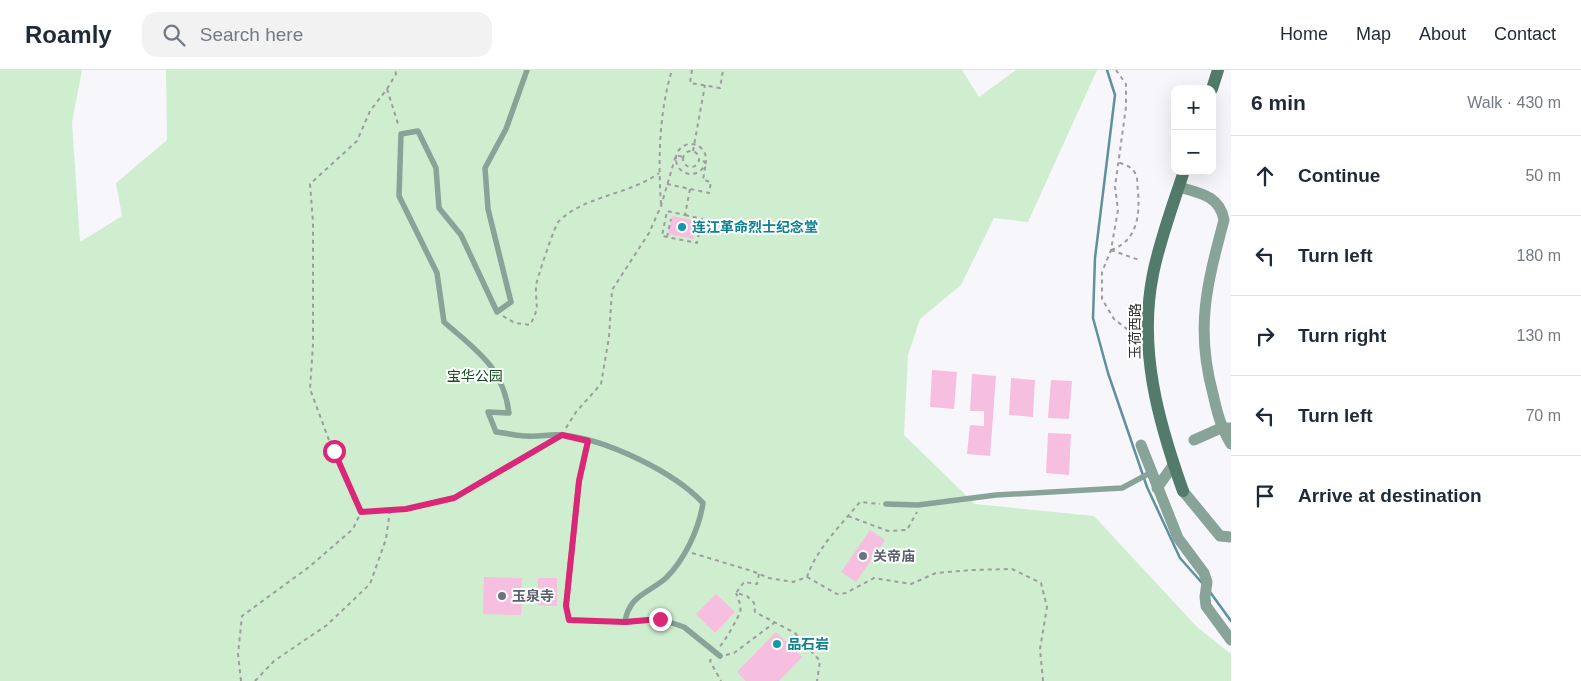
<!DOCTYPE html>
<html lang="en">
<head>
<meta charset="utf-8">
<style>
  :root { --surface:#fff; --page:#f2f2f3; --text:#1f2937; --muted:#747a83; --line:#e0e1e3 }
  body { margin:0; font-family:Helvetica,"Noto Sans SC",sans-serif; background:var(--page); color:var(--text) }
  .controls { position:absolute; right:15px; top:15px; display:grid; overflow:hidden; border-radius:10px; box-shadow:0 5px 20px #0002 }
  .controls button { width:45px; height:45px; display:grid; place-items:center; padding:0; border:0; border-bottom:1px solid var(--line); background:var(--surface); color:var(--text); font:25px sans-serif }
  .stop { position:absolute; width:15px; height:15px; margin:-11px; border:4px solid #db2777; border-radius:50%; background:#fff }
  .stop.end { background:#db2777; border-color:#fff; box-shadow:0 1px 5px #0008 }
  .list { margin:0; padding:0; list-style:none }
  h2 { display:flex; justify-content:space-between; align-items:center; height:65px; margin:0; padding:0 20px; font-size:21px }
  h2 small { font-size:16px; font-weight:400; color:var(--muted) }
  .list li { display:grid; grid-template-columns:32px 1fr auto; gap:15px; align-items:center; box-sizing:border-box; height:80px; padding:0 20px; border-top:1px solid var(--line) }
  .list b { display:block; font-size:19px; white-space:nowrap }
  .list em { font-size:16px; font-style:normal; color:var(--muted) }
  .icon { flex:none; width:28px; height:28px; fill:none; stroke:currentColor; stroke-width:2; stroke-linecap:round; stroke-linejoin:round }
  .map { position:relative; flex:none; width:1231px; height:611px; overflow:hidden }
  header { display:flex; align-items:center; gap:30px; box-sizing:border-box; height:70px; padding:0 25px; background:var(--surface); border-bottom:1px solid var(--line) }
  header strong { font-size:24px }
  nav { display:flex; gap:28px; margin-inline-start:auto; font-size:18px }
  .search { width:350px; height:45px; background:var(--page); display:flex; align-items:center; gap:12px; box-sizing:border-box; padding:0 18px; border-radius:15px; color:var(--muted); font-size:19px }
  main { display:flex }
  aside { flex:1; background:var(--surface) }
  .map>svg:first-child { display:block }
</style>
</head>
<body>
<header>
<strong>Roamly</strong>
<div class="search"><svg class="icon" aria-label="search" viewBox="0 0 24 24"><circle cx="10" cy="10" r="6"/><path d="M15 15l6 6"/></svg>Search here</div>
<nav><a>Home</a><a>Map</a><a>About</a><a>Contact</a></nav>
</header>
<main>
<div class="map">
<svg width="1231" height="611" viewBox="0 0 1231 611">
  <rect width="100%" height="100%" fill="#f7f7fb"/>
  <!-- green -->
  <path fill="#cfedcf" d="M0 0H82L72 52 80 172 122 146 116 113 167 70 166 0H962L979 27 1016 0H1097L1028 152 994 148 961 215 920 249 908 285 904 365 975 434 1094 446 1197 557 1231 584V611H0Z"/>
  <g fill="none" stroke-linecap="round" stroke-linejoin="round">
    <!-- stream -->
    <path stroke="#5e919b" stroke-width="2.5" d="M1107 0 1115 25 1095 188 1093 248 1108 303 1147 417 1180 488 1203 514
      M1210 522 1231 551"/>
  </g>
  <!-- building -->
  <path fill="#f6bfdf" d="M672 146 697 151 693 169 668 164Z
    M932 300 957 302 954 339 930 337Z
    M972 304 996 306 990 386 967 384 970 355 984 356V341H970Z
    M1011 308 1035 310 1033 347 1009 345Z
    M1051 310 1072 311 1069 349 1048 348Z
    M1048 363 1071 364 1069 405 1046 403Z
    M870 460 885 470 856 512 841 502Z
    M484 507 522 508 521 545 483 544Z
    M538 508H557V536L538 535Z
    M716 524 735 542 715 563 696 544Z
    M776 562 802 587 779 611H746L737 602Z"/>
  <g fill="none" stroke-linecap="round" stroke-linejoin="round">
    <!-- path -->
    <path stroke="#9d9da0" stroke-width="2" stroke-dasharray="4 4" stroke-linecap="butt" d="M692 0 690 13 720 18 723 0
      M1116 0 1126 14V37L1115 117 1118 140 1111 180 1102 202V229L1114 249 1132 263
      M387 19 399 57
      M676 89a15 15 0 1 1 30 0a15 15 0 1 1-30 0Z
      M693 81 705 15
      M683 89a8 8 0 1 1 16 0a8 8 0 1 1-16 0Z
      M667 114 709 123 711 112 703 110 706 92 698 90
      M661 134C658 91 659 42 672 0
      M685 145 702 149 697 173 662 166 667 141 685 145 690 119
      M667 167 671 149
      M1111 180C1137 171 1140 146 1138 121 1137 116 1138 109 1136 105 1133 97 1124 94 1117 92
      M1111 180 1139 190
      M503 246 515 253 530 255C541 235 535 235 536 215 537 209 555 154 559 151 586 125 629 125 659 103
      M566 358 576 342 601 314 609 267 612 220 649 163 661 136 676 85 683 87
      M361 442 406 439 454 428 550 373
      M848 446 888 461 907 460 917 442
      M692 483 752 501 769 508 793 512 807 507C817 478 841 455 860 432L880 434
      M759 504 757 514 744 512 736 523 747 526 754 533 755 542 795 563 820 591 817 611
      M807 507 837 524 846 523 874 508 911 514 936 503 972 500 1012 499 1041 513 1047 537 1040 579 1043 611
      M568 544 569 550 618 552
      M720 576C724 573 738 548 740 542 742 536 738 529 736 523
      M726 585 734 583 774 553
      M711 589 710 591 721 611
      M241 611 238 584 242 546 309 497 353 459 361 442 333 381 310 319 313 274V152L310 114 357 71 370 41 387 19 396 4 395 0
      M255 611 274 591 327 555 370 514 386 469 390 440"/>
    <!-- lane -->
    <path stroke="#88a398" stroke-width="5.5" d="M527 0 506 59 485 98 488 139 511 232 497 242 461 165 439 138 436 98 418 61 401 64 399 126 437 203 444 252C477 281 503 297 509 343L488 342 496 362C507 363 517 366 527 366 539 367 550 364 562 365 605 369 673 401 703 433 699 459 685 489 666 508 649 523 629 525 625 552L660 549 684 557 720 586
      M886 434 918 435 996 425 1122 418 1150 403
      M566 536 579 411 588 371"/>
    <!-- street -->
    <path stroke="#88a398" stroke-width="11" d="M1179 117C1200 123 1220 126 1224 150 1207 214 1195 258 1213 324 1217 342 1221 358 1231 374
      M1194 370 1221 358H1231
      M1141 375 1178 468 1204 503 1207 512 1205 527 1206 536 1231 570
      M1157 418 1174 394
      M1183 421 1220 466 1231 467"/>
    <!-- secondary -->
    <path stroke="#527b6b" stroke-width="12" d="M1212 19 1218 0
      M1183 421C1158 351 1138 279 1153 204 1160 169 1173 135 1184 101"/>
  </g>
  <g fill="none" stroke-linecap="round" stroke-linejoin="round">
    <!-- route -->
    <path stroke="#db2777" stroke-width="6" d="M334 381 361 442 406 439 454 428 562 365 588 371 579 411 566 536 569 550 625 552 660 549"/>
  </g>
  <!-- markers -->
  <g fill="#0f9aa8" stroke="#fff" stroke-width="2">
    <circle cx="682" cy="157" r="5"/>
    <circle cx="777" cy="574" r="5"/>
  </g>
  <g fill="#6b7280" stroke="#fff" stroke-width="2">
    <circle cx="863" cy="486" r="5"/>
    <circle cx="502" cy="526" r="5"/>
  </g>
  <g text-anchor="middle" stroke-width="4" stroke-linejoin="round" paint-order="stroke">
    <!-- culture labels -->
    <g font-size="14" font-weight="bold" fill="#0d838f" stroke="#fff" text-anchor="start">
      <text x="692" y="162">连江革命烈士纪念堂</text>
      <text x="787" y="579">品石岩</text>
    </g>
    <!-- street labels -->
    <g font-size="14" fill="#323233" stroke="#fff">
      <text transform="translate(1135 261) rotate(-90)" y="5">玉荷西路</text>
    </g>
    <!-- park labels -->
    <g font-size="14" fill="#11501b" stroke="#fff">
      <text x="475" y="311">宝华公园</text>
    </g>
    <!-- worship labels -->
    <g font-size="14" font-weight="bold" fill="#5b616d" stroke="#fff" text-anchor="start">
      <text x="873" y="491">关帝庙</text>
      <text x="512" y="531">玉泉寺</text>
    </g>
  </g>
</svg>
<div class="controls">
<button>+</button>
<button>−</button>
</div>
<div class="stop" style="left:334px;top:381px"></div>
<div class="stop end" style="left:660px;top:549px"></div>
</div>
<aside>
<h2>6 min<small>Walk · 430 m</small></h2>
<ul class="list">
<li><svg class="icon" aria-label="ahead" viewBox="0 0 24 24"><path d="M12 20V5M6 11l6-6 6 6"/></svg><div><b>Continue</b></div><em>50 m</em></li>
<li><svg class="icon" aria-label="left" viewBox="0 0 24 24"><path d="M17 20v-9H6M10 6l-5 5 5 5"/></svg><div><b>Turn left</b></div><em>180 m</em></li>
<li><svg class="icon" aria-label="right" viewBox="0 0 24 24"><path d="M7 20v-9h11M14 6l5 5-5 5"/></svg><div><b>Turn right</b></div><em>130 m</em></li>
<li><svg class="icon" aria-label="left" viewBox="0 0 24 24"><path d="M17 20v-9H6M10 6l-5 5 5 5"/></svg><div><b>Turn left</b></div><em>70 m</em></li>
<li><svg class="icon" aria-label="arrive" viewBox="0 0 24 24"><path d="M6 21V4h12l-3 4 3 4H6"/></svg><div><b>Arrive at destination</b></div></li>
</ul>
</aside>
</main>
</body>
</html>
